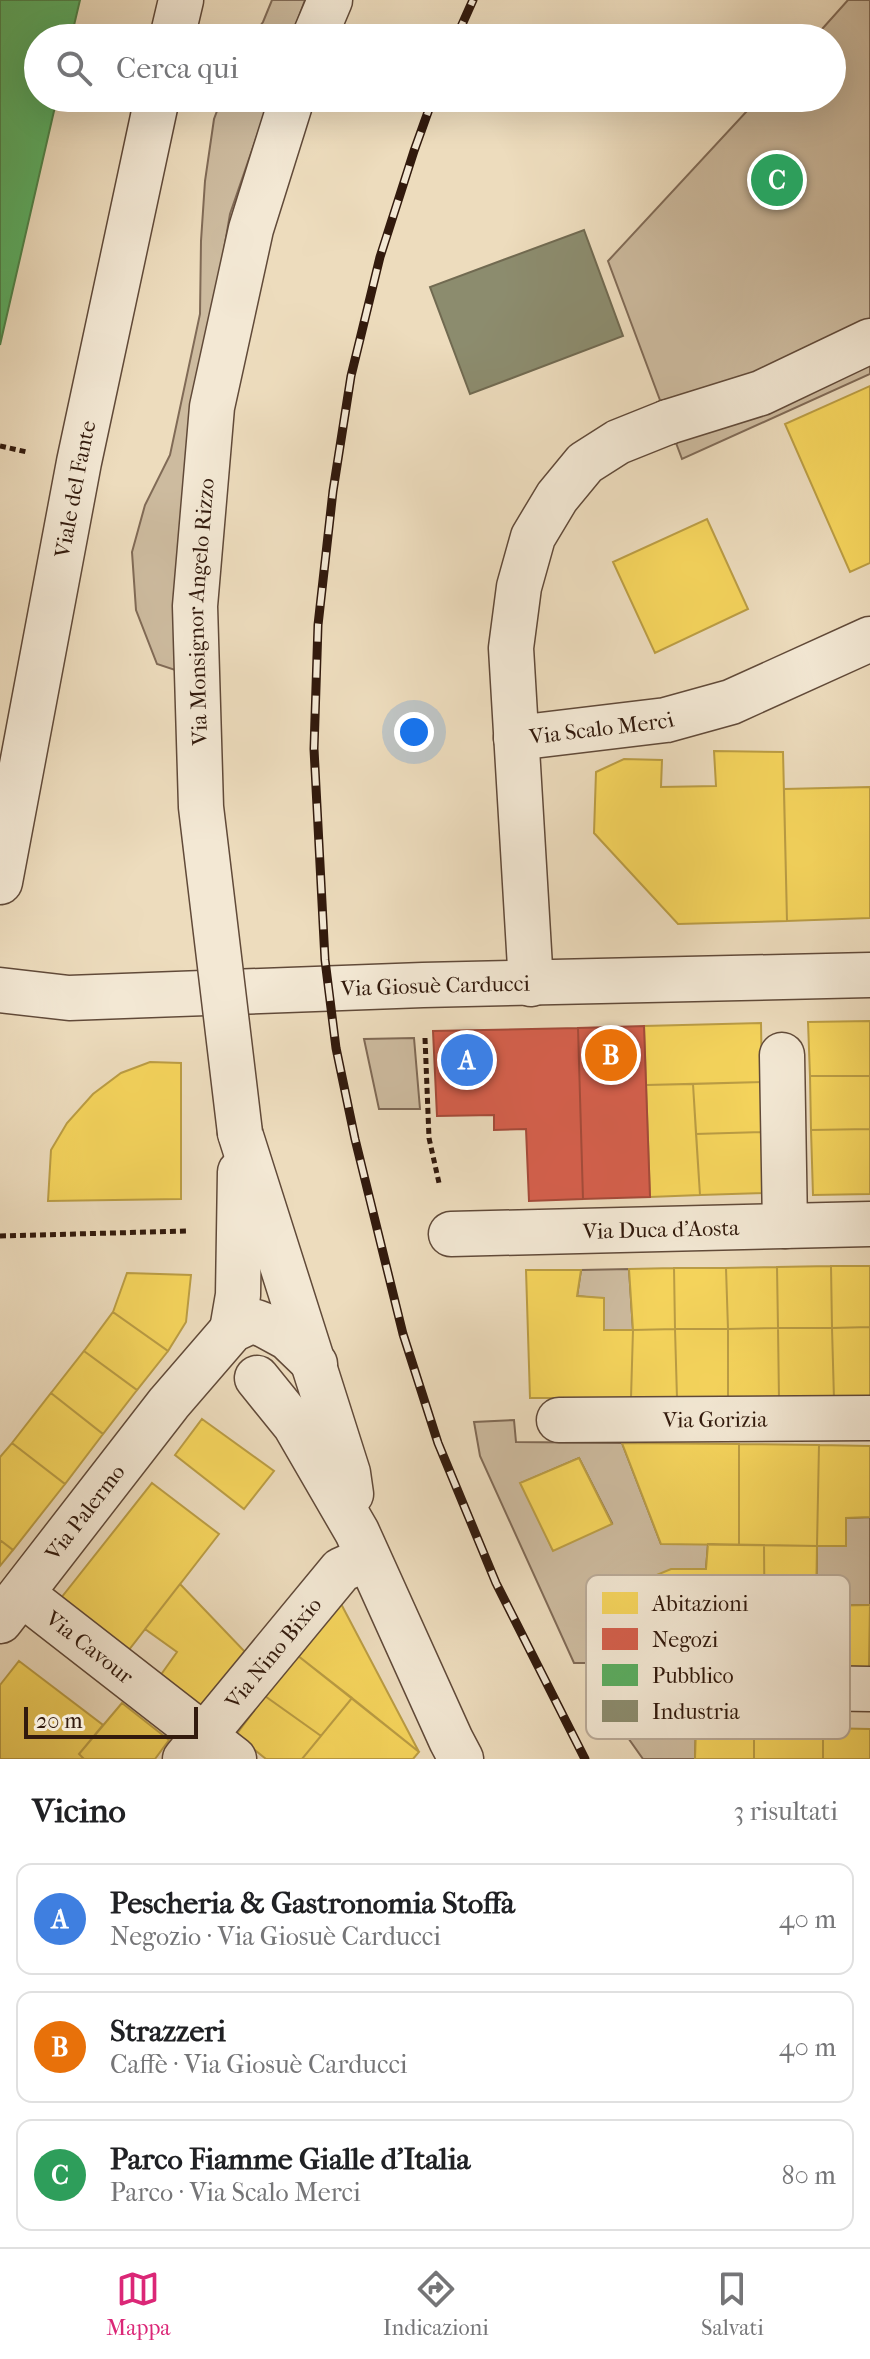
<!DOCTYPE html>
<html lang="it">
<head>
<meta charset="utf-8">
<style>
  :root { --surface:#fff; --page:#f6f6f6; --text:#202124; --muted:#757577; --line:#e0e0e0; --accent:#db2777 }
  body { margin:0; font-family:"IM FELL French Canon",serif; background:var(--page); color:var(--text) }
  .scale { position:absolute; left:24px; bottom:20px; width:174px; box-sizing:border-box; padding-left:8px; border:4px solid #321a0d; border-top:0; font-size:22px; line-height:28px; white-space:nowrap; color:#321a0d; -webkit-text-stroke:6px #f3e8d4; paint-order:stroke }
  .you { position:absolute; left:414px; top:732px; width:28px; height:28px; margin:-20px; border:6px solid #fff; border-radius:50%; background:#1a73e8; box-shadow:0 0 0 12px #1a73e833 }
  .badge { display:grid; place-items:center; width:52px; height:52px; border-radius:50%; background:var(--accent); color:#fff; font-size:26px; font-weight:700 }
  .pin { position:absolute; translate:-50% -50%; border:4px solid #fff; box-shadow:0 2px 8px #0006 }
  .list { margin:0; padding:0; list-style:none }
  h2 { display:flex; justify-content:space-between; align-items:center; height:104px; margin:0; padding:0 32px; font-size:34px }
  h2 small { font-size:26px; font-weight:400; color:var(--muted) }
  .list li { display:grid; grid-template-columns:52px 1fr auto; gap:24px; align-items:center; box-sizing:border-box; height:112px; margin:0 16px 16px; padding:0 16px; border:2px solid var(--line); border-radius:16px }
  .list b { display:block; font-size:30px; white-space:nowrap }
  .list p { margin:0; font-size:26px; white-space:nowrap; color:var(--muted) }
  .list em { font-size:26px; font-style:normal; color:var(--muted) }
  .icon { flex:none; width:44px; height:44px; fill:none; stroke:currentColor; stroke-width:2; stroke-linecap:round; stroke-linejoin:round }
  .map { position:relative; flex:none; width:870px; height:1759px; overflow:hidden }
  .search { position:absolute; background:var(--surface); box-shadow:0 8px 32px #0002; left:24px; right:24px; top:24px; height:88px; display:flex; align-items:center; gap:20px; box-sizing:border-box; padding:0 28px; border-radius:44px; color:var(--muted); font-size:30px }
  .sheet { height:488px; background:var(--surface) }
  nav { display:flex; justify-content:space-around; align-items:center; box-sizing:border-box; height:112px; border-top:2px solid var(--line); background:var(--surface); font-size:22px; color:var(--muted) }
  nav a { display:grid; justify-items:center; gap:4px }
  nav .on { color:var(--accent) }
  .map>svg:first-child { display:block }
</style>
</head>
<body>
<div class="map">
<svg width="870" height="1759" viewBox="0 0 870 1759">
  <rect width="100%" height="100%" fill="#eddcbd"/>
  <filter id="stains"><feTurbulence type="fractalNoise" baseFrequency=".0025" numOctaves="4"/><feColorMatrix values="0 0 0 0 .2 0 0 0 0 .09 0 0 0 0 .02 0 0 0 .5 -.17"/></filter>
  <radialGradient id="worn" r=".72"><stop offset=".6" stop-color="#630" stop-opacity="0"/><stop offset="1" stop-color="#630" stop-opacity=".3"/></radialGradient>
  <!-- green -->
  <path fill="#cdbb9f" stroke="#806a56" stroke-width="2" fill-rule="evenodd" d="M272 0H305L291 38H251L263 22Z
    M848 0H870V374L682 459 608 261 759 98H832V38H814Z
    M222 98H270L230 214 207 350 178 671 157 664 136 610 132 552 145 505 170 455 200 314 201 241 205 181 214 119Z
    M414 1038 420 1109H379L364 1039Z
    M629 1269 633 1330H604V1299L577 1296 581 1270Z
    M514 1420 516 1442 622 1443 661 1544H708L706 1569 609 1663H574L480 1456 474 1422ZM579 1458 612 1523 553 1550 521 1483Z
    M870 1517V1605L816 1606 817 1546H846V1518Z
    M619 1725 696 1727 695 1759H643Z"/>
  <!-- homes -->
  <path fill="#f6d55c" stroke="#bb9d44" stroke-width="2" d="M870 386V563L850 572 785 424Z
    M707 519 748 609 655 653 613 562Z
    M714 751 783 752 787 921 678 924 594 833 596 772 624 759 662 760 661 787 716 786Z
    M870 787V918L787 921 784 789Z
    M870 1021V1076H810L808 1022Z
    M761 1023 762 1082 646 1085 644 1026Z
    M150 1062 181 1063V1199L48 1201 51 1150 67 1123 93 1094 121 1073Z
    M810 1076H870V1129L811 1130Z
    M762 1082V1132L696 1134 693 1084Z
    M693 1084 700 1195 650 1197 646 1085Z
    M870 1129V1194L813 1195 811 1130Z
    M762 1132 764 1193 700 1195 696 1134Z
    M831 1266 832 1328H778L777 1267Z
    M831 1266H870V1327L832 1328Z
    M777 1267 778 1328 728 1329 726 1268Z
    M674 1268 675 1329 633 1330 629 1269Z
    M674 1268H726L728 1329H675Z
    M526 1270H581L577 1296 604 1298V1330H633L631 1398H530Z
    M127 1273 191 1275 186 1322 168 1351 113 1312Z
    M113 1312 168 1351 137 1390 84 1351Z
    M870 1327V1399H834L832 1328Z
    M778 1328H832L834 1399 779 1398Z
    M778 1328 779 1398 728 1399V1329Z
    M675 1329 677 1398H631L633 1330Z
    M675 1329H728V1399L677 1398Z
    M84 1351 137 1390 103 1434 51 1393Z
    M51 1393 103 1434 65 1484 12 1443Z
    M202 1419 274 1471 244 1509 175 1455Z
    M12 1443 65 1484 13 1550 0 1540V1457Z
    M622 1443 739 1444V1545L661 1544Z
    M739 1444 819 1445 817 1546 739 1545Z
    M819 1445 870 1446V1517L846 1518V1546H817Z
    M579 1458 612 1524 553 1551 520 1483Z
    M152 1483 219 1534 128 1651 61 1598Z
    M0 1540 13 1550 0 1566Z
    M708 1544 764 1545 765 1665 609 1663 587 1604 671 1569H706Z
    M764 1545 817 1546 816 1606 870 1605 869 1667 765 1665Z
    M180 1584 248 1655 204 1711 160 1676 177 1652 145 1629Z
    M339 1600 419 1752 297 1655Z
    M297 1655 352 1698 321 1736 265 1696Z
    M19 1661 103 1725 79 1754 84 1759H0V1685Z
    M265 1696 321 1736 302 1759H266L236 1735Z
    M352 1698 419 1752 413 1759H302Z
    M122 1703 169 1740 155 1759H84L79 1754Z
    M696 1727 754 1728V1759H695Z
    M754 1728H823V1759H754Z
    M823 1728 870 1729V1759H823Z"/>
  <!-- shops -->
  <path fill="#d6604d" stroke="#a54b3a" stroke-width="2" d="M644 1026 650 1197 583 1199 578 1028Z
    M578 1028 583 1199 529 1201 526 1129 494 1130V1115L437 1116 433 1031Z"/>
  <!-- public -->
  <path fill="#5aae61" stroke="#4e8248" stroke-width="2" d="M0 0H80L71 38H38V98H57L0 345Z"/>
  <!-- industry -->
  <path fill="#8c8c6e" stroke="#716a51" stroke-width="2" d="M584 230 623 336 470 394 430 287Z"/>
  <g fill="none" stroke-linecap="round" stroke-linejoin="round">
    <defs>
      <path id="pedestrian" d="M668 422 761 393 870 341"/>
      <g id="minor">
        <path d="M172 38 181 0"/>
        <path d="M314 38 330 0"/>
        <path id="s1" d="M516 738 666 720 731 702 870 639"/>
        <path id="s2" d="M0 882 79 462 157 98"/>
        <path d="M531 984 511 648 519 587 533 537 557 497 585 463 618 442 668 422"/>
        <path id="s3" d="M0 990 69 998 423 985 870 975"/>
        <path d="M782 1055 785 1226"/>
        <path d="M240 1133 348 1473 351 1494"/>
        <path id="s4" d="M451 1234 870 1224"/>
        <path d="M232 1330 238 1295 240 1172"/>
        <path d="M257 1378 295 1425 357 1532 451 1740 461 1759"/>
        <path id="s5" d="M559 1420 870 1418"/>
        <path id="s6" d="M22 1594 234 1759"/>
        <path id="s7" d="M0 1621 169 1403 232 1330 247 1323 256 1322 264 1325 288 1338 315 1364"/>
        <path d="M610 1685 870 1689"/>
        <path id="s8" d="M185 1759 341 1570 368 1558"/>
      </g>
    </defs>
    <!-- pedestrian casing -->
    <use href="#pedestrian" stroke="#614a39" stroke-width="47"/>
    <!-- minor casing -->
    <use href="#minor" stroke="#614a39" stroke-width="47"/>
    <!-- path -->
    <path stroke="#321a0d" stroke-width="5" stroke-dasharray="6 4" stroke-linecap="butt" d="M0 446 27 452
      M425 1038 429 1138 439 1183
      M0 1236 187 1231"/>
    <!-- pedestrian -->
    <use href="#pedestrian" stroke="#f3e8d4" stroke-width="44"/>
    <!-- minor -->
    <use href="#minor" stroke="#f3e8d4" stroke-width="44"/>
    <defs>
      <path id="rail" d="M456 38 473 0
        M433 98 414 151 380 257 351 376 333 491 318 625 314 749 325 960 336 1048 355 1139 403 1334 438 1443 496 1583 585 1759"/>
    </defs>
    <!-- rail casing -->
    <use href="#rail" stroke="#321a0d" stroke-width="9"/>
    <!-- rail -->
    <use href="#rail" stroke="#f3e8d4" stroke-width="6" stroke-dasharray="18" stroke-linecap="butt"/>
    <defs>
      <g id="minor-bridge">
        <path id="s9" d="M240 1133 201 807 195 606 212 407 251 229 292 98"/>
      </g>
    </defs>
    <!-- minor-bridge casing -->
    <use href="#minor-bridge" stroke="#614a39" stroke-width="47" stroke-linecap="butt"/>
    <!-- minor-bridge -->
    <use href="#minor-bridge" stroke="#f3e8d4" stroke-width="44"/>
  </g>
  <g text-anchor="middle" stroke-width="8" stroke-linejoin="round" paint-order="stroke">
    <!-- street labels -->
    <g font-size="22" fill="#321a0d" stroke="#f3e8d4">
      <text dy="8" stroke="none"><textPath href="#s2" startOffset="400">Viale del Fante</textPath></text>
      <text dy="8" stroke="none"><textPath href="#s9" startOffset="524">Via Monsignor Angelo Rizzo</textPath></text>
      <text dy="8" stroke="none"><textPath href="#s1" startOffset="86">Via Scalo Merci</textPath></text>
      <text dy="8" stroke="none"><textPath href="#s3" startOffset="436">Via Giosuè Carducci</textPath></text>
      <text dy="8" stroke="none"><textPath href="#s4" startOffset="210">Via Duca d'Aosta</textPath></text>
      <text dy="8" stroke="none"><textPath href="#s5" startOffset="156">Via Gorizia</textPath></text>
      <text dy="8" stroke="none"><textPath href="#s7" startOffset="138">Via Palermo</textPath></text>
      <text dy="8" stroke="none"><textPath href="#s6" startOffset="86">Via Cavour</textPath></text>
      <text dy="8" stroke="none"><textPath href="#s8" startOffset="138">Via Nino Bixio</textPath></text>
    </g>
  </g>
  <!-- legend -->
  <rect x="586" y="1575" width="264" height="164" rx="12" fill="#f3e8d4" stroke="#b9aa98" stroke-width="2"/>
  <rect x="602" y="1592" width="36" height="22" fill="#f6d55c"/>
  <rect x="602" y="1628" width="36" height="22" fill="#d6604d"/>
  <rect x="602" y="1664" width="36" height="22" fill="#5aae61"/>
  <rect x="602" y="1700" width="36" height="22" fill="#8c8c6e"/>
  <g font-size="22" fill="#321a0d">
    <text x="652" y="1611">Abitazioni</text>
    <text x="652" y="1647">Negozi</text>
    <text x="652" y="1683">Pubblico</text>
    <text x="652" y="1719">Industria</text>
  </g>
  <rect width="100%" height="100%" filter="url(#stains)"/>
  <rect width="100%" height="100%" fill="url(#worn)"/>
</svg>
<div class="scale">20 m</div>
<div class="you"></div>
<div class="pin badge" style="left:467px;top:1060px;background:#3f7fe0">A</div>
<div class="pin badge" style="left:611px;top:1055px;background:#e8710a">B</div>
<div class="pin badge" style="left:777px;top:180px;background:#2e9e5b">C</div>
<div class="search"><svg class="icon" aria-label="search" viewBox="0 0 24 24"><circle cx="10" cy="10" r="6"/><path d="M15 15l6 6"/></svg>Cerca qui</div>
</div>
<section class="sheet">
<h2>Vicino<small>3 risultati</small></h2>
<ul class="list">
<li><span class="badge" style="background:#3f7fe0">A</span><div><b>Pescheria &amp; Gastronomia Stoffa</b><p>Negozio · Via Giosuè Carducci</p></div><em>40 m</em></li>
<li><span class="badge" style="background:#e8710a">B</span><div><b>Strazzeri</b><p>Caffè · Via Giosuè Carducci</p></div><em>40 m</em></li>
<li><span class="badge" style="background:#2e9e5b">C</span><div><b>Parco Fiamme Gialle d'Italia</b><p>Parco · Via Scalo Merci</p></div><em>80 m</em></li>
</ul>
</section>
<nav>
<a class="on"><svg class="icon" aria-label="map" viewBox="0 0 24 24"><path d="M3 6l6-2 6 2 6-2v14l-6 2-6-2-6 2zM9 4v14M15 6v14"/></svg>Mappa</a>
<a><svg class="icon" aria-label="directions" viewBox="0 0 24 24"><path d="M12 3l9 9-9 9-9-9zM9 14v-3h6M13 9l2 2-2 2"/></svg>Indicazioni</a>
<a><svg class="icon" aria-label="saved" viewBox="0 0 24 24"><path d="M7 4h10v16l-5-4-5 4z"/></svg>Salvati</a>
</nav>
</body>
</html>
